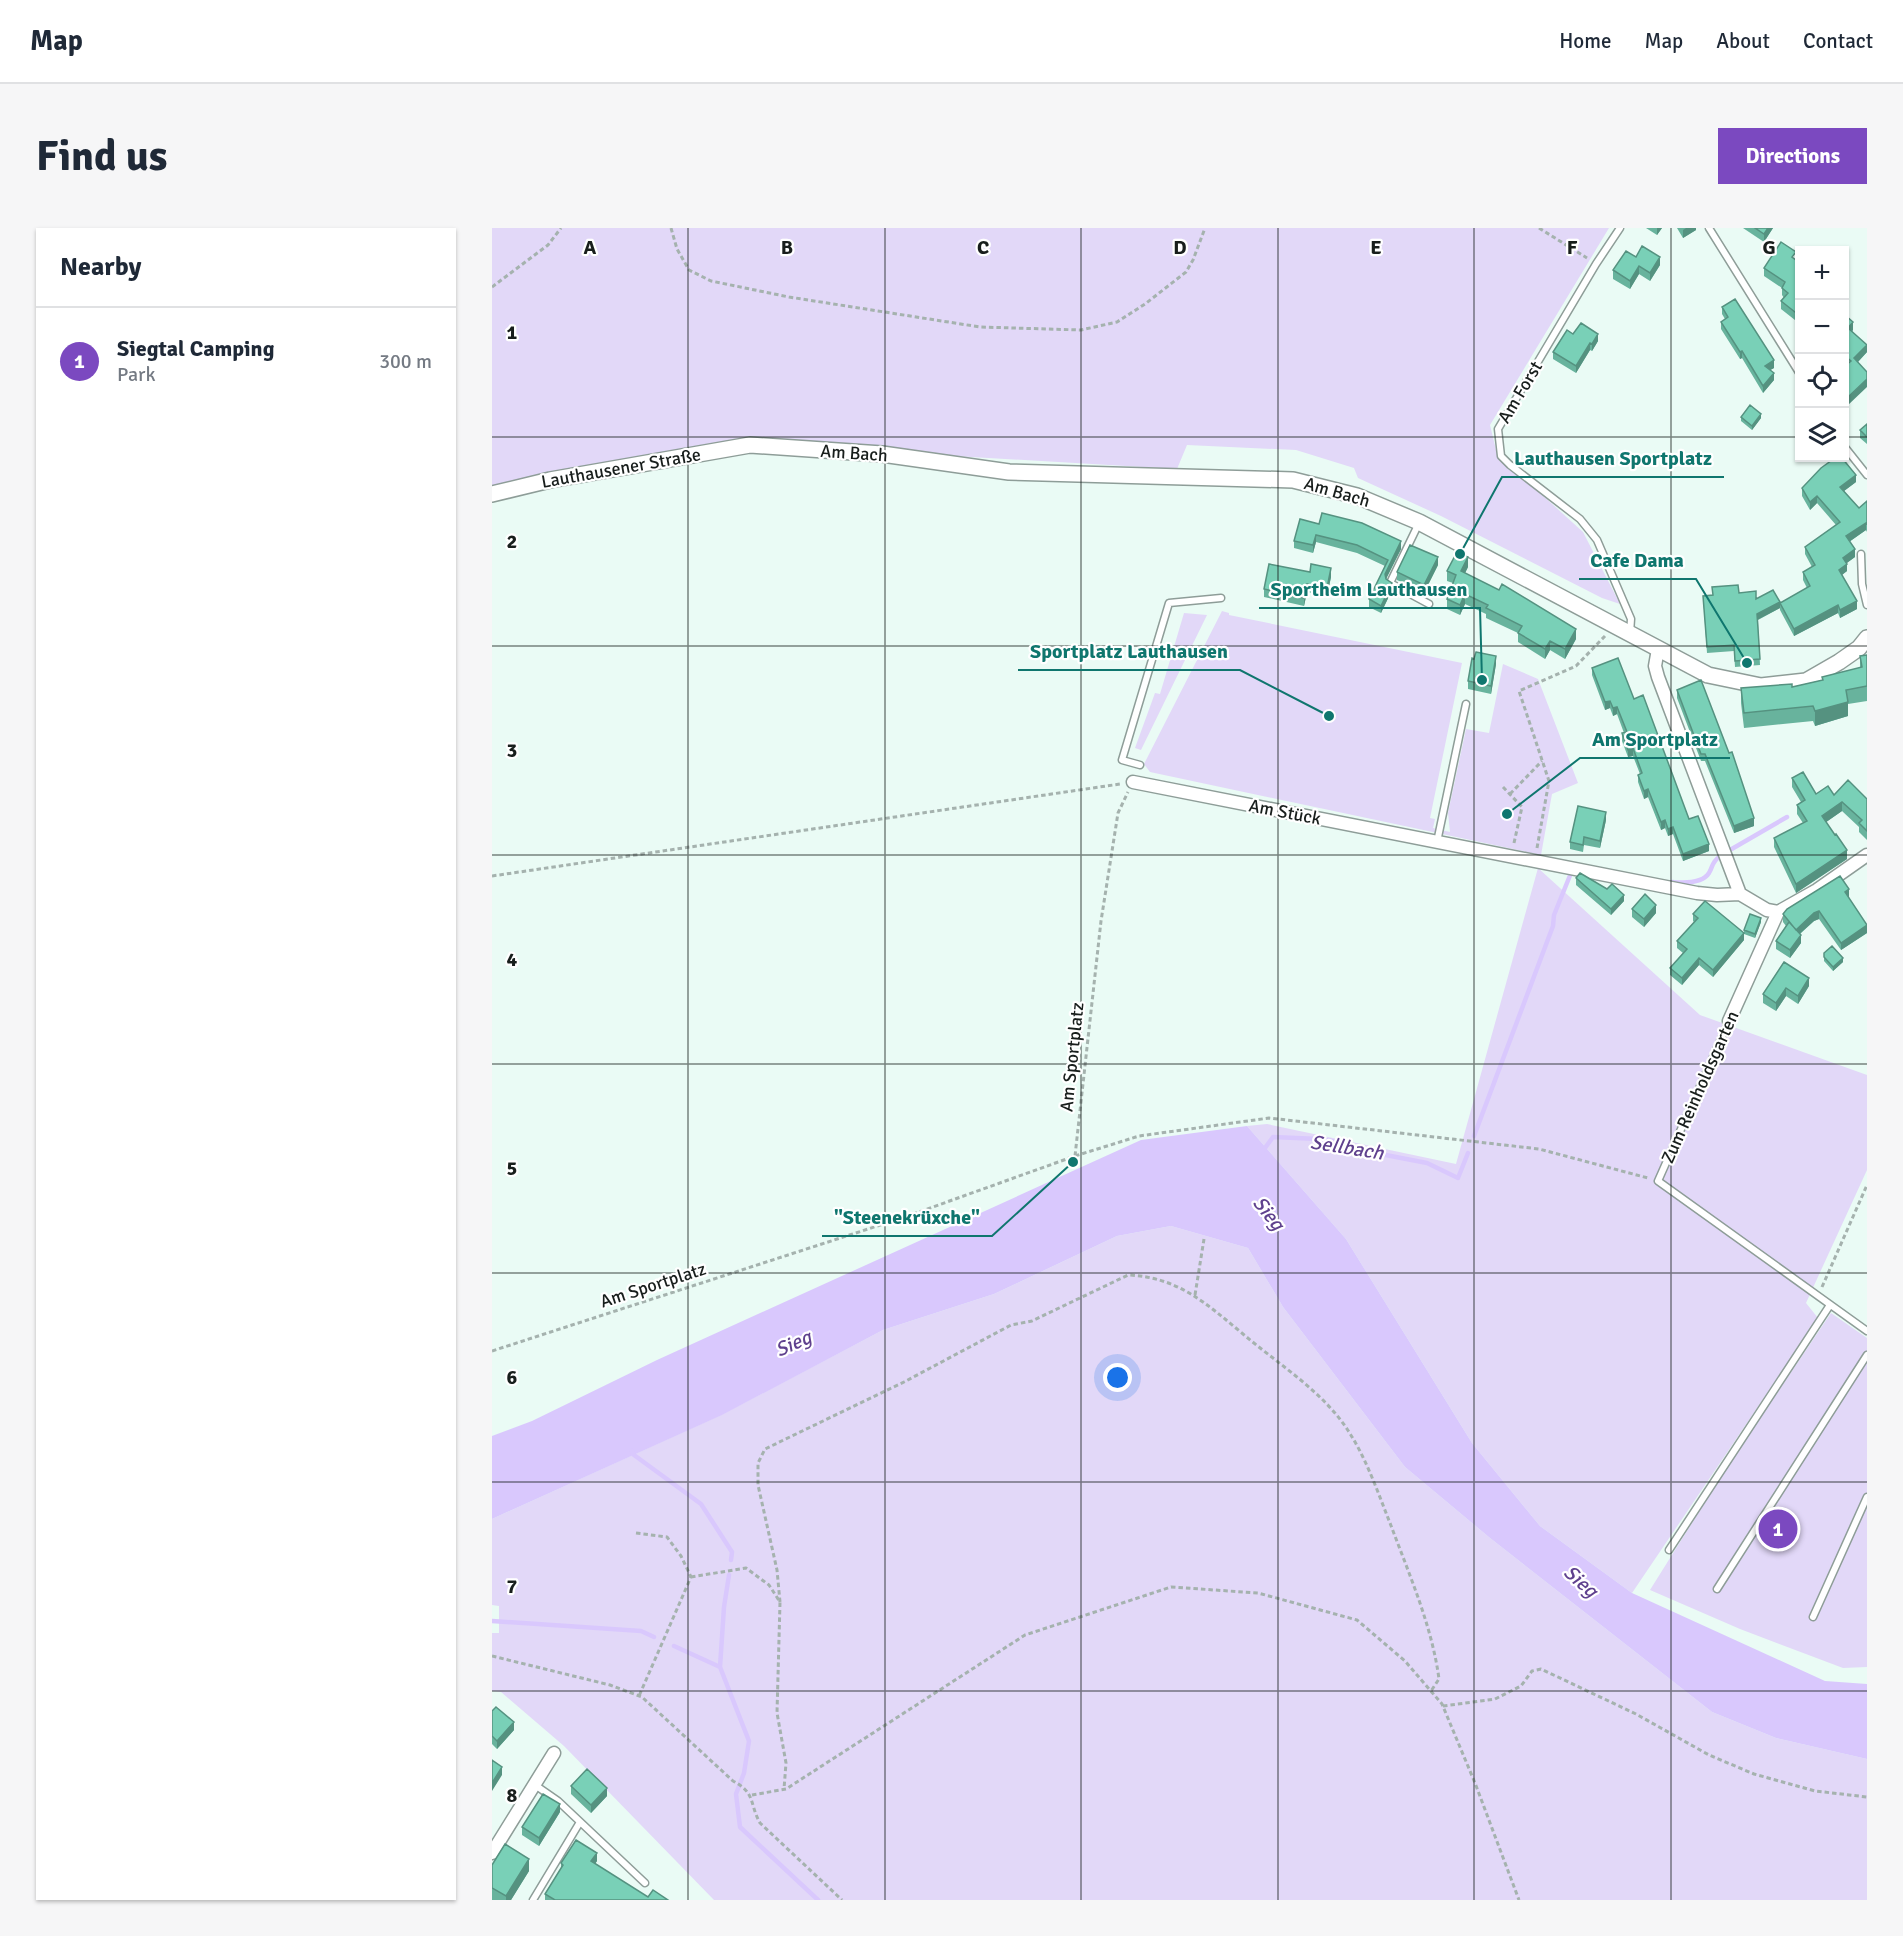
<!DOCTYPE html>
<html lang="en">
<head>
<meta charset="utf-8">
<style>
  :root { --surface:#fff; --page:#f6f6f7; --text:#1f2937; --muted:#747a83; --line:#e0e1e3; --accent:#7b49c0 }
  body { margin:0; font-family:Signika,sans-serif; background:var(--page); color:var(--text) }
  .controls { position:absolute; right:18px; top:18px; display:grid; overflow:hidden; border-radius:0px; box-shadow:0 2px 4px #0004 }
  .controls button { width:54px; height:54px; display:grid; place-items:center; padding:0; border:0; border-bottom:2px solid var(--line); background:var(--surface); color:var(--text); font:30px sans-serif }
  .you { position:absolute; left:626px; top:1150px; width:21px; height:21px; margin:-15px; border:4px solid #fff; border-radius:50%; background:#1a73e8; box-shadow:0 0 0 9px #1a73e833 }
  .badge { display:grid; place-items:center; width:39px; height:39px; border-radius:50%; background:var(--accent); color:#fff; font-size:20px; font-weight:700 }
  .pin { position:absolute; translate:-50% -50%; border:3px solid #fff; box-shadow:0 2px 6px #0006 }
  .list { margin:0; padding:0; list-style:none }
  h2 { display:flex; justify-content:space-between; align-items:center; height:78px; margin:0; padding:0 24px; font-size:26px }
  h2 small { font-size:20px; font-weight:400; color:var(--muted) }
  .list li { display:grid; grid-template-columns:39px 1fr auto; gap:18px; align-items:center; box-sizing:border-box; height:108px; padding:0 24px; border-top:2px solid var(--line) }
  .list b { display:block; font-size:22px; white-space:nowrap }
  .list p { margin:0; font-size:20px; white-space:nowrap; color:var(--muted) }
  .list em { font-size:20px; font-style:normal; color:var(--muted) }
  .icon { flex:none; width:33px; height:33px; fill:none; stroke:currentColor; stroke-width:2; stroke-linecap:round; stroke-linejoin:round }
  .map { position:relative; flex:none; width:1375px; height:1672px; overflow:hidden; border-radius:0px }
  header { display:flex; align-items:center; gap:36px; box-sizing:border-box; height:84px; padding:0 30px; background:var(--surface); border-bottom:2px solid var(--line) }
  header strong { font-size:28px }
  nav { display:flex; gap:33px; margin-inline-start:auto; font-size:21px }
  .intro { display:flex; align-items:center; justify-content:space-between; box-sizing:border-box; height:144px; padding:0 36px }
  h1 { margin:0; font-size:42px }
  .button { padding:15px 27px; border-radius:0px; background:var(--accent); color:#fff; font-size:21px; font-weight:700 }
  main { display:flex; gap:36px; padding:0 36px }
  aside { flex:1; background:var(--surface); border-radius:0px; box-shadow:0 2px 4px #0004 }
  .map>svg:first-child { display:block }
</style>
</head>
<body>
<header>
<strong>Map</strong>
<nav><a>Home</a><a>Map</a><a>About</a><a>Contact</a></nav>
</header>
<div class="intro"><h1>Find us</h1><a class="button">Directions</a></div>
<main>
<aside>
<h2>Nearby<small></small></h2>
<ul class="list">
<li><span class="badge">1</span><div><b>Siegtal Camping</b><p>Park</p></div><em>300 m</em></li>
</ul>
</aside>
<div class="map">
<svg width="1375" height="1672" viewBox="0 0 1375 1672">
  <rect width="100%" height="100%" fill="#eafbf5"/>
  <!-- green -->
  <path fill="#e2d8f8" d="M0 0H1117L998 197 1005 226 1091 304 1128 376 1110 370 949 288 866 250 862 240 804 222 695 217 685 241 258 216 0 264Z
    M730 383 737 385V387L970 435 938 590 943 591 941 600 958 604 956 585 974 501 997 505 1011 436 1046 451 1086 555 1060 566 1049 627 658 544 652 536Z
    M692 385 715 387 649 522 643 520 663 465 668 466Z
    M1046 640 1208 787 1375 847V942L1314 1075 1326 1090 1140 1365 1048 1298 980 1215 854 1011 755 898 775 896 964 936Z
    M679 998 756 1020 791 1079 913 1239 998 1310 1220 1484 1284 1510 1375 1531V1672H222L72 1518 9 1464 0 1463V1405H7V1378L0 1377V1291L229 1187 391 1102 502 1066 625 1008Z
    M1339 1085 1375 1110V1439L1351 1440 1248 1401 1158 1362 1235 1239Z"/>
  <!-- water -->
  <path fill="#d9c8fd" d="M755 898 854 1011 980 1215 1048 1298 1140 1365 1333 1453 1375 1456V1531L1284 1510 1220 1484 998 1310 913 1239 791 1079 756 1020 679 998 625 1008 502 1066 391 1102 230 1187 0 1291V1208L40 1193 165 1132 649 912Z"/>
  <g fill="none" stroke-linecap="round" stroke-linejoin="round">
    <!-- stream -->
    <path stroke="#d9c8fd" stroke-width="4.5" d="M1238 622 1295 589
      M1180 654C1191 655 1210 656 1217 645 1221 638 1220 634 1227 629
      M982 908 1061 698 1062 687 1079 645
      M770 924 781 909 827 911 851 915 878 924 935 935 966 950 976 925
      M140 1223 142 1227 209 1276 240 1324 239 1332
      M0 1393 149 1403 162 1409
      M182 1418 228 1439 257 1513 252 1545 244 1566 248 1599 326 1672
      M228 1439 232 1379 237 1347"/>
    <defs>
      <path id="service" d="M1128 0 1104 36 1006 201 1009 228 1018 237 1088 291 1105 312 1139 391 1138 405
        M1217 0 1308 146
        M1352 218 1375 247
        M927 295 898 355 937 376
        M1369 326 1370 356 1375 377
        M648 537 630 532 677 375 729 370
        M945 614 974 476
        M1237 793 1166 953 1375 1103
        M1177 1322 1338 1077
        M1225 1361 1375 1127
        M1321 1389 1375 1269
        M43 1557 66 1573 153 1655
        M41 1672 88 1594"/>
      <path id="minor" d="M1166 421 1163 438 1166 449 1248 666 1275 682 1286 684 1325 662 1375 627
        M641 554 1205 665 1225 667 1248 666
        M1237 793 1286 684
        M0 1625 62 1525"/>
      <path id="tertiary" d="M0 266 58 252 258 217 390 226 517 244 801 252 865 268 927 294 1216 447 1269 458 1314 453 1347 434 1367 420 1375 410"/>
    </defs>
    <!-- service casing -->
    <use href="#service" stroke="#8e9d98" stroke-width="9"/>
    <!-- minor casing -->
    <use href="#minor" stroke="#8e9d98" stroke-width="15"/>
    <!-- tertiary casing -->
    <use href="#tertiary" stroke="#8e9d98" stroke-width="18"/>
    <!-- path -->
    <path stroke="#a5b2ae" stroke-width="3" stroke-dasharray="4.5 3" stroke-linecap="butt" d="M179 0 185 21 197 42 219 53 297 69 488 99 589 102 625 94 653 76 694 44 701 32 713 0
      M1047 0 1095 30
      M0 59 56 17 69 0
      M1011 559 1030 579 1022 615
      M1018 566 1050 533
      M1045 620 1057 553 1027 463 1084 438 1113 408
      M0 648 628 556
      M583 928 647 908 777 890 1047 921 1156 950
      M1330 1059 1375 957
      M703 1067 712 1011
      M0 1123 413 989 583 928 609 693 626 585 636 564
      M144 1305 175 1309 189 1328 199 1349 147 1468
      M199 1349 254 1340 277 1357 288 1374 285 1485 294 1535 292 1561
      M288 1374 285 1342 266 1257V1235L273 1221 412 1154 519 1097 540 1093 636 1047C686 1049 715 1076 751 1106 786 1136 832 1164 857 1204 875 1232 886 1265 898 1295 917 1346 940 1398 947 1451L939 1463
      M0 1428 118 1457 150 1469 241 1553C264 1565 257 1575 268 1595L350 1672
      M951 1478 1003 1471 1029 1458 1040 1443 1049 1441 1144 1486 1217 1527 1262 1546 1323 1563 1375 1569
      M260 1567 294 1561 533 1407 679 1359 766 1365 865 1392 913 1433 950 1476 983 1555 1027 1672"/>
    <!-- service -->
    <use href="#service" stroke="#fff" stroke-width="6"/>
    <!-- minor -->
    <use href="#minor" stroke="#fff" stroke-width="12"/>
    <!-- tertiary -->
    <use href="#tertiary" stroke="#fff" stroke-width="15"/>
  </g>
  <!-- wall -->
  <path fill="#68b39d" d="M1154 0H1170L1165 7Z
    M1185 0H1204V2L1191 10Z
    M1251 0H1281L1272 14Z
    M1144 29 1168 37 1158 53 1147 46 1138 61 1121 51V42Z
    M1304 32 1308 35V96L1289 81V73L1292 70 1290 67V60L1272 48V40Z
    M1230 79 1282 140 1278 142 1282 152 1271 165 1250 130 1248 131 1229 101V94L1233 91 1230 86Z
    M1353 87 1361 102 1360 103 1375 124 1366 134 1355 178 1353 175V138L1354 137 1353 135Z
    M1081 106 1106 113 1100 123 1098 122 1084 145 1061 131V124Z
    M1249 189 1269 190 1260 202 1249 193Z
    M1375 196V216L1368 210V202Z
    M1364 254 1352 263 1367 280 1375 273V304L1374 302 1357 314 1363 329 1354 335 1355 343 1350 347 1365 381 1348 390 1346 385 1302 408 1288 382V375L1315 360 1311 352V344L1320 339 1313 326V319L1344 297 1325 275 1318 282 1310 268V260Z
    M808 291 909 321 894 351 900 362 889 385 877 379V371L893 338 865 325 824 314 821 325 802 320V313Z
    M946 337 932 365 905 352V344Z
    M976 339 973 345 1084 411 1073 431 1058 422 1053 431 1026 414V405L994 390V386L973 376 968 387 955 381V371L961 355 955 353V343Z
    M818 344 839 349 835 368 815 364 812 378 772 369V361Z
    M1247 365 1288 380 1266 392 1268 437 1243 439 1242 423 1215 425 1211 368Z
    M1375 427V473L1356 476V488L1323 498 1321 493 1252 500 1249 475V460L1300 459 1330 452 1368 440V428Z
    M1004 436 999 466 976 461V453Z
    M1100 440 1142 471 1197 591 1217 623 1191 633 1181 606 1176 608 1173 600 1169 602 1156 569 1152 571 1146 554V547L1148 546 1141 528 1136 529 1130 513V505H1132L1125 486 1121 488 1118 480 1113 482 1100 447Z
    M1185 462 1237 525 1262 598 1242 605 1213 533H1209L1185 470Z
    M1300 550 1324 566 1375 571V612L1367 604V599L1350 583 1334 594 1355 631 1304 665 1282 619V610L1311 595 1305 586V577L1309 574 1300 559Z
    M1114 592 1108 620 1092 617 1091 624 1078 621V614Z
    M1084 650 1115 661 1132 673 1119 687 1084 657Z
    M1357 669 1356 670 1375 705 1349 722 1327 691 1322 693 1308 706 1309 715 1298 730 1284 721V713L1294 698 1291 694V686Z
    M1140 681 1164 685 1152 699 1140 689Z
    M1201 686 1252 712 1221 749 1207 737 1190 757 1178 747V740L1191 725 1185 720V713L1202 694 1201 693Z
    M1269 694 1263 710 1252 706V702Z
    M1332 725 1351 734 1341 743 1332 733Z
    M1292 734 1317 758 1306 776 1294 768 1284 783 1271 775V766Z
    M0 1483 22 1502 5 1521 0 1516Z
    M79 1558 115 1568 99 1585 79 1566Z
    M68 1584 47 1618 30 1607V1599Z
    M105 1633 103 1636 156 1669 176 1672H53V1666L69 1641V1635Z
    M0 1637 37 1643 19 1672H0Z"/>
  <!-- shaded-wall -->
  <path fill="#559280" d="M1165 0H1170L1165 7Z
    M1194 0H1204V2L1191 10V2Z
    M1276 0H1281L1272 14V6Z
    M1168 29V37L1158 53V45Z
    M1147 38V46L1138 61V53Z
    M1361 94V102L1356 108V100Z
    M1106 106V113L1100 123V116Z
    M1098 115V122L1084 145V138Z
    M1375 117V124L1362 138V130Z
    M1250 123V130L1248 131V124Z
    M1282 132V140L1273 145V138Z
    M1282 145V152L1271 165V158Z
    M1375 151V159L1355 178V170Z
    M1269 186V190L1260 202V198Z
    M1364 247V254L1348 266V259Z
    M1325 268V275L1318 282V274Z
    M1374 295V302L1354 316V308Z
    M824 307V314L821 325V317Z
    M909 313V321L893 353V346Z
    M1363 321V329L1351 338V330Z
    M946 329V337L932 365V357Z
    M976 329V339L969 353V343Z
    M1355 336V343L1347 349V342Z
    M839 340V349L835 368V360Z
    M900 355V362L889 385V378Z
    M815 356V364L812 378V370Z
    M973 366V376L968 387V377Z
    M1365 373V381L1348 390V382Z
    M1288 374V380L1265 392V386Z
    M1346 377V385L1302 408V401Z
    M1084 401V411L1073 431V421Z
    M1058 413V422L1053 431V421Z
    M1004 428V436L999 466V458Z
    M1118 473V480L1113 482V474Z
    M1356 474V488L1323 498V483Z
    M1125 479V486L1121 488V480Z
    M1141 520V528L1136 529V522Z
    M1156 561V569L1152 571V563Z
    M1350 574V583L1330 597V588Z
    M1114 584V592L1108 620V613Z
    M1262 590V598L1242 605V598Z
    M1173 592V600L1169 602V594Z
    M1181 599V606L1176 608V601Z
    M1217 616V623L1191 633V626Z
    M1355 622V631L1304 665V656Z
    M1357 661V669L1353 672V664Z
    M1132 667V673L1119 687V681Z
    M1164 677V685L1152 699V691Z
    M1327 683V691L1322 693 1304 709V702L1322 685Z
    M1269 690V694L1263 710V706Z
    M1375 697V705L1349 722V715Z
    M1252 705V712L1221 749V742Z
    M1309 707V715L1298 730V722Z
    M1207 730V737L1190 757V750Z
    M1351 730V734L1341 743V739Z
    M1317 750V758L1306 776V768Z
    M1294 760V768L1284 783V775Z
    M22 1494V1502L5 1521V1513Z
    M10 1539V1547L0 1563V1555Z
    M115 1560V1568L99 1585V1577Z
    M68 1576V1584L47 1618V1610Z
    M105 1625V1633L99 1641V1633Z
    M37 1631V1643L19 1672H14V1668Z"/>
  <!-- building -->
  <path fill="#79d0b7" stroke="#559280" stroke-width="1.5" d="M1263 0H1276L1272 6Z
    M1289 14 1304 24 1300 29 1308 35V50L1305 53 1308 55V88L1289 73 1296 65 1290 60 1293 54 1272 40Z
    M1150 18 1168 29 1158 45 1147 38 1138 53 1121 42 1134 23 1144 29Z
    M1243 71 1282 132 1273 138 1282 145 1271 158 1250 123 1248 124 1229 94 1236 89 1230 79Z
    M1353 87 1361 94 1356 100 1375 117 1362 130 1375 144V151L1355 170 1353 168V138L1359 133 1353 128Z
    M1089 95 1106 106 1100 116 1098 115 1084 138 1061 124 1075 102 1081 106Z
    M1258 177 1269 186 1260 198 1249 189Z
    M1375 196V209L1368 202Z
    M1343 230H1350L1364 247 1348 259 1367 280 1375 273V296L1374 295 1354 308 1363 321 1351 330 1355 336 1347 342 1365 373 1348 382 1346 377 1302 401 1288 375 1318 358 1311 344 1323 337 1313 319 1348 294 1325 268 1318 274 1310 260 1329 240Z
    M830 285 870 295 909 313 893 346 894 351 900 355 889 378 877 371 896 332 865 317 824 307 821 317 802 313 808 291 827 296Z
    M918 317 946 329 932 357 905 344Z
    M965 324 976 329 969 343 1007 362 1010 356 1084 401 1073 421 1058 413 1053 421 1026 405 1030 398 994 380 996 377 973 366 968 377 955 371 964 347 955 343Z
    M777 336 818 344 819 336 839 340 835 360 815 356 812 370 772 361Z
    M1246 357 1247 365 1264 363V371L1281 362 1288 374 1265 386 1268 431 1243 433 1242 417 1215 419 1211 368 1221 367 1220 359Z
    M984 424 1004 428 999 458 976 453 980 430 982 431Z
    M1375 427V458L1354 462 1356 474 1323 483 1321 478 1252 485 1249 460 1300 456V459L1331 452 1330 449 1370 439 1368 428Z
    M1126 430 1142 471 1151 467 1197 591 1206 588 1217 616 1191 626 1181 599 1176 601 1173 592 1169 594 1156 561 1152 563 1146 547 1150 545 1141 520 1136 522 1130 505 1135 504 1125 479 1121 480 1118 473 1113 474 1100 440Z
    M1209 452 1237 525 1240 524 1262 590 1242 598 1213 526H1209L1185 462Z
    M1311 544 1324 566 1336 558 1342 567 1356 552 1375 571V603L1367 595 1370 592 1350 574 1330 588 1343 607 1344 606 1355 622 1304 656 1282 610 1315 593 1305 577 1313 572 1300 550Z
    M1086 578 1114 584 1108 613 1092 609 1091 617 1078 614Z
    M1088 645 1115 661 1120 656 1132 667 1119 681 1084 650Z
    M1348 648 1357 661 1353 664 1375 697 1349 715 1327 683 1322 685 1304 702 1291 686 1295 681Z
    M1153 666 1164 677 1152 691 1140 681Z
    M1213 673 1252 705 1221 742 1207 730 1190 750 1178 740 1195 721 1185 713 1206 690 1201 686Z
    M1258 686 1269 690 1263 706 1252 702Z
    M1297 694 1309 707 1298 722 1284 713Z
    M1340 718 1351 730 1341 739 1332 729V725Z
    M1292 734 1317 750 1306 768 1294 760 1284 775 1271 766Z
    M4 1479 22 1494 5 1513 0 1508V1483Z
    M0 1532 10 1539 0 1555Z
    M95 1541 115 1560 99 1577 79 1558Z
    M51 1566 68 1576 47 1610 30 1599Z
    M84 1612 105 1625 99 1633 156 1669 161 1662 176 1672H63L53 1666 71 1637 69 1635Z
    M13 1616 37 1631 14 1668 0 1660V1637Z"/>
  <!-- grid -->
  <path fill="none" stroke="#181e1c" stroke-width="1.5" stroke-opacity="0.55" d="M196 0V1672M393 0V1672M589 0V1672M786 0V1672M982 0V1672M1179 0V1672M0 209H1308M1352 209H1375M0 418H1375M0 627H1375M0 836H1375M0 1045H1375M0 1254H1375M0 1463H1375"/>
  <g text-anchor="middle" stroke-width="4.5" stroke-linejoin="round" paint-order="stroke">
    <!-- street labels -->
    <g font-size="18" fill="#181e1c" stroke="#fff">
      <text transform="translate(1028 164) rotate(-59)" y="6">Am Forst</text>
      <text transform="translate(362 225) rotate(4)" y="6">Am Bach</text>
      <text transform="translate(129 240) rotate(-10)" y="6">Lauthausener Straße</text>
      <text transform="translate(845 264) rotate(16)" y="6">Am Bach</text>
      <text transform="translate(793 584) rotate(11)" y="6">Am Stück</text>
      <text transform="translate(580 829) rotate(-84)" y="6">Am Sportplatz</text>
      <text transform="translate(1208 859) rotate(-66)" y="6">Zum Reinholdsgarten</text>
      <text transform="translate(161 1057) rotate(-18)" y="6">Am Sportplatz</text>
    </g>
    <!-- water labels -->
    <g font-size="20" font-style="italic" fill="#5f418e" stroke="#fff">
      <text transform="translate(855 919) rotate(9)" y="7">Sellbach</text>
      <text transform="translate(777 985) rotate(51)" y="7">Sieg</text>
      <text transform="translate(301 1115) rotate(-24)" y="7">Sieg</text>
      <text transform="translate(1089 1353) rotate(41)" y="7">Sieg</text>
    </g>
  </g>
  <g font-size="20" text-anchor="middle" font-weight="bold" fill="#181e1c" stroke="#fff" stroke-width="4.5" stroke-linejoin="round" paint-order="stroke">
    <text x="98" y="26">A</text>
    <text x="295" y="26">B</text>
    <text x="491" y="26">C</text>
    <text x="688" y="26">D</text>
    <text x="884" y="26">E</text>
    <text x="1080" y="26">F</text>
    <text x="1277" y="26">G</text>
    <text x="20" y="111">1</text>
    <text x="20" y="320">2</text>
    <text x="20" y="529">3</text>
    <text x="20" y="738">4</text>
    <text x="20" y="947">5</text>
    <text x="20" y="1156">6</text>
    <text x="20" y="1365">7</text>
    <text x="20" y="1574">8</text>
  </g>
  <!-- callouts -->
  <path fill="none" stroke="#0f766e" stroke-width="2" d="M968 326L1010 249H1232M1255 435L1204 351H1087M990 452L988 380H767M837 488L748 442H526M1015 586L1088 530H1238M581 934L500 1008H330"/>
  <g fill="#0f766e" stroke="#fff" stroke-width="2">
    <circle cx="968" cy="326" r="6"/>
    <circle cx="1255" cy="435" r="6"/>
    <circle cx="990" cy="452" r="6"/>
    <circle cx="837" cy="488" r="6"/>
    <circle cx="1015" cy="586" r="6"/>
    <circle cx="581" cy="934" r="6"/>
  </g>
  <g font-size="20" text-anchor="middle" font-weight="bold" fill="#0f766e" stroke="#fff" stroke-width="4.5" stroke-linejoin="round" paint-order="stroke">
    <text x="1121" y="237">Lauthausen Sportplatz</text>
    <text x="1145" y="339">Cafe Dama</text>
    <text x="877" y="368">Sportheim Lauthausen</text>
    <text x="637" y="430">Sportplatz Lauthausen</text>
    <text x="1163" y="518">Am Sportplatz</text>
    <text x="415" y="996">"Steenekrüxche"</text>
  </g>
</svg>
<div class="controls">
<button>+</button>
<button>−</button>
<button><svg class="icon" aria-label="locate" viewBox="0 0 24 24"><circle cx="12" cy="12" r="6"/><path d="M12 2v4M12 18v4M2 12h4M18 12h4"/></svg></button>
<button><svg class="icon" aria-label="layers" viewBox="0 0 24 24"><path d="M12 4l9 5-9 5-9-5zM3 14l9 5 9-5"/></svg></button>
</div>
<div class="you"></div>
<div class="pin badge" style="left:1286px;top:1301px">1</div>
</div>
</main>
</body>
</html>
